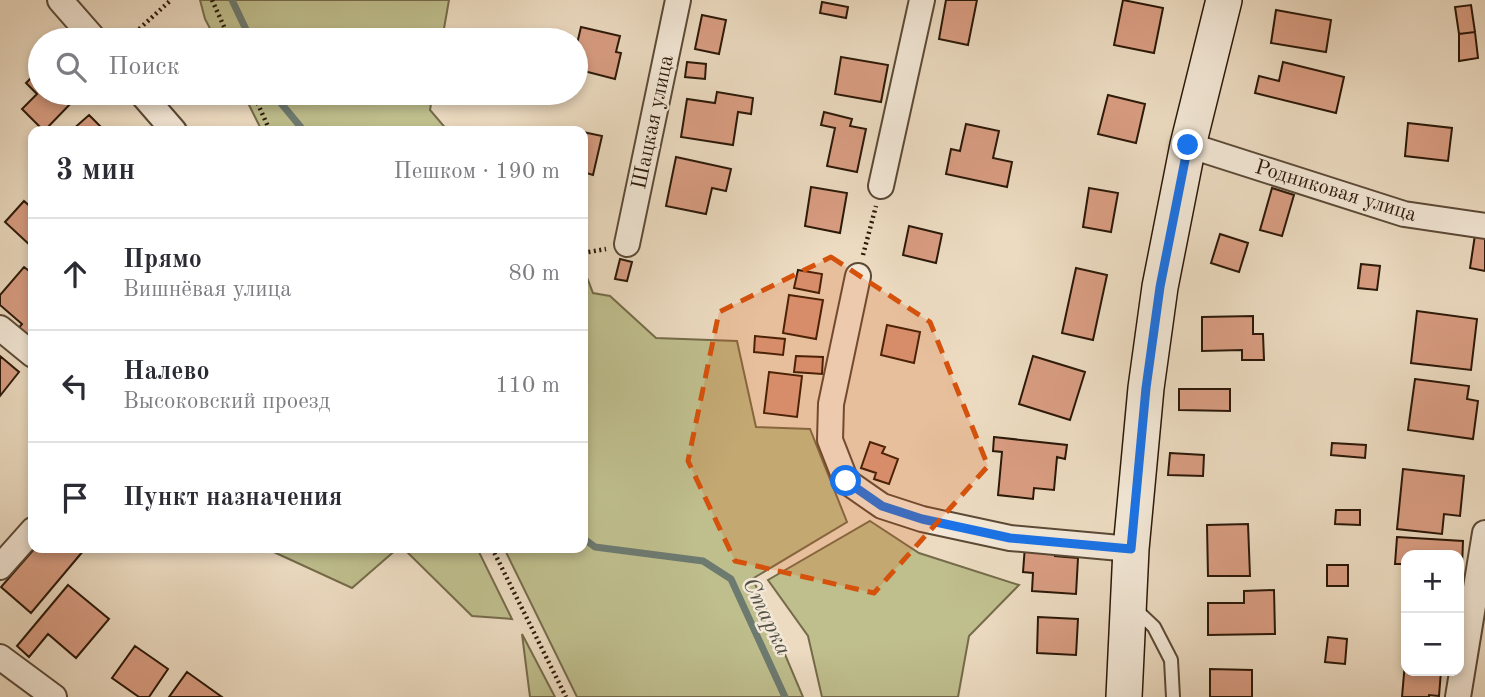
<!DOCTYPE html>
<html lang="ru">
<head>
<meta charset="utf-8">
<style>
  :root { --surface:#fff; --page:#f2f2f3; --text:#2b2b33; --muted:#7c7c81; --line:#e1e1e2 }
  body { margin:0; font-family:"Old Standard TT",serif; background:var(--page); color:var(--text) }
  .controls { position:absolute; right:21px; bottom:21px; display:grid; overflow:hidden; border-radius:14px; box-shadow:0 4px 10px #0003 }
  .controls button { width:63px; height:63px; display:grid; place-items:center; padding:0; border:0; border-bottom:2px solid var(--line); background:var(--surface); color:var(--text); font:35px sans-serif }
  .stop { position:absolute; width:21px; height:21px; margin:-16px; border:5px solid #1a73e8; border-radius:50%; background:#fff }
  .stop.end { background:#1a73e8; border-color:#fff; box-shadow:0 2px 7px #0008 }
  .list { margin:0; padding:0; list-style:none }
  h2 { display:flex; justify-content:space-between; align-items:center; height:91px; margin:0; padding:0 28px; font-size:30px }
  h2 small { font-size:23px; font-weight:400; color:var(--muted) }
  .list li { display:grid; grid-template-columns:46px 1fr auto; gap:21px; align-items:center; box-sizing:border-box; height:112px; padding:0 28px; border-top:2px solid var(--line) }
  .list b { display:block; font-size:26px; white-space:nowrap }
  .list p { margin:0; font-size:23px; white-space:nowrap; color:var(--muted) }
  .list em { font-size:23px; font-style:normal; color:var(--muted) }
  .icon { flex:none; width:38px; height:38px; fill:none; stroke:currentColor; stroke-width:2; stroke-linecap:round; stroke-linejoin:round }
  .map { position:relative; flex:none; width:1485px; height:697px; overflow:hidden }
  .search { position:absolute; background:var(--surface); box-shadow:0 4px 10px #0003; left:28px; top:28px; width:560px; height:77px; display:flex; align-items:center; gap:18px; box-sizing:border-box; padding:0 24px; border-radius:38px; color:var(--muted); font-size:26px }
  .panel { position:absolute; background:var(--surface); box-shadow:0 4px 10px #0003; left:28px; top:126px; width:560px; height:427px; border-radius:14px }
  .map>svg:first-child { display:block }
</style>
</head>
<body>
<div class="map">
<svg width="1485" height="697" viewBox="0 0 1485 697">
  <rect width="100%" height="100%" fill="#ecdbc1"/>
  <filter id="stains"><feTurbulence type="fractalNoise" baseFrequency=".00286" numOctaves="4"/><feColorMatrix values="0 0 0 0 .2 0 0 0 0 .09 0 0 0 0 .02 0 0 0 .5 -.17"/></filter>
  <radialGradient id="worn" r=".72"><stop offset=".6" stop-color="#630" stop-opacity="0"/><stop offset="1" stop-color="#630" stop-opacity=".3"/></radialGradient>
  <!-- green -->
  <path fill="#bfbe8d" stroke="#756b4a" stroke-width="2" d="M200 0H449L442 40H216L205 19Z
    M243 93H433L430 110 448 131H262Z
    M583 267 593 293 610 296 656 338 737 341 756 427 810 429 847 522 752 579 756 586 803 697H577L504 548H583Z
    M870 521 919 553 1019 585 969 636 958 697H822L808 636 768 580Z
    M265 548H398L352 588Z
    M403 548H477L512 619 472 616Z
    M522 634 555 697H530Z"/>
  <g fill="none" stroke-linecap="round" stroke-linejoin="round">
    <!-- stream -->
    <path stroke="#6d7a70" stroke-width="7" d="M232 0 251 40
      M276 93 280 102 304 131
      M583 538 595 547 703 561 731 579 785 697"/>
  </g>
  <!-- building -->
  <path fill="#d99d82" stroke="#2b1808" stroke-width="2" d="M946 0H977L968 45 939 39Z
    M1123 0 1163 8 1154 53 1114 45Z
    M822 2 848 7 846 18 820 13Z
    M1471 5 1475 32 1459 34 1455 7Z
    M1276 10 1331 20 1326 52 1271 43Z
    M702 15 726 20 719 54 695 49Z
    M581 27 620 36 616 52 621 53 615 79 576 69V48Z
    M1475 32 1478 58 1459 61V34Z
    M841 57 888 65 881 102 835 94Z
    M687 62 706 64 705 79 685 77Z
    M1283 62 1344 77 1336 113 1255 93 1259 76 1279 81Z
    M40 69V93H76L79 95 44 131 22 109 37 94 26 83Z
    M717 92 753 98 751 114 738 112 733 145 681 137 687 99 715 103Z
    M1108 95 1145 104 1136 143 1098 134Z
    M824 112 852 119 850 126 866 129 857 172 827 166 835 128 821 125Z
    M89 115 105 131H71Z
    M1408 123 1452 128 1448 161 1405 156Z
    M966 124 999 131 993 158 1012 162 1007 187 946 174 951 149 960 151Z
    M583 132 602 136 593 175 583 172Z
    M676 157 731 169 726 191 712 188 706 214 666 206Z
    M811 187 847 193 840 233 805 226Z
    M1089 188 1118 193 1111 232 1083 227Z
    M1272 188 1294 195 1282 236 1260 230Z
    M24 201 33 209V248L5 222Z
    M909 226 942 234 936 263 903 255Z
    M1220 234 1248 243 1239 272 1211 263Z
    M1475 235 1485 237V271L1470 268Z
    M620 259 632 262 627 281 615 279Z
    M1361 264 1380 266 1377 290 1358 288Z
    M24 267 33 274V343L17 330 22 324 0 305V295Z
    M1076 268 1107 275 1093 340 1062 333Z
    M798 270 822 274 819 293 794 288Z
    M789 295 823 300 816 339 783 333Z
    M1417 311 1477 319 1471 370 1411 363Z
    M1253 316V334H1263L1264 360H1242V350L1202 351V317Z
    M887 325 920 332 914 363 881 355Z
    M755 336 785 339 783 355 754 352Z
    M0 356 19 372 0 396Z
    M796 356 823 357 822 374 794 372Z
    M1033 356 1085 372 1070 420 1019 404Z
    M769 372 802 376 797 417 764 413Z
    M1415 379 1469 386 1467 399 1478 401 1473 439 1408 430Z
    M1179 389H1230V411L1179 410Z
    M994 437 1067 445 1065 459 1057 457 1054 490 1034 488 1033 499 998 495 1002 452 993 451Z
    M870 442 885 447 882 453 898 459 889 484 874 479 876 473 861 468Z
    M1332 443 1366 445 1365 458 1331 455Z
    M1170 453 1204 455 1203 476 1168 475Z
    M1403 469 1464 476 1460 516 1444 514 1442 534 1397 529Z
    M1336 510H1360V525L1335 524Z
    M1248 524 1250 576H1208L1207 525Z
    M1397 537 1463 541 1462 568H1459V555H1406V564H1395Z
    M1025 546 1055 547V556L1078 558 1076 594 1032 591 1033 573 1023 572Z
    M35 548H82L84 550 31 613 1 587Z
    M1327 565H1348V586H1327Z
    M68 585 109 619 76 658 48 634 29 657 17 646Z
    M1274 590 1275 634 1208 635V603H1244V591Z
    M1038 617 1078 619 1076 655 1037 653Z
    M1328 637 1347 639 1345 664 1325 662Z
    M135 646 168 669 149 697H139L112 678Z
    M1406 651V671H1441L1439 696 1429 695V697H1402Z
    M1210 669 1252 670V697H1210Z
    M187 672 222 697H169Z"/>
  <g fill="none" stroke-linecap="round" stroke-linejoin="round">
    <defs>
      <path id="lane" d="M1134 608 1154 627 1171 660 1173 697"/>
      <path id="street" d="M60 0 95 40
        M141 93 174 131
        M1188 145 1404 214 1485 226
        M881 186 922 0
        M627 244 678 0
        M858 276 831 404 830 440 846 481 882 506 922 519 1010 538 1131 549
        M0 328 33 355
        M0 567 33 530
        M0 657 54 697
        M1458 697 1485 533"/>
      <path id="secondary" d="M1124 697 1131 549 1146 388 1160 287 1188 145 1224 0"/>
    </defs>
    <!-- lane casing -->
    <use href="#lane" stroke="#5b4936" stroke-width="16"/>
    <!-- street casing -->
    <use href="#street" stroke="#5b4936" stroke-width="28"/>
    <!-- secondary casing -->
    <use href="#secondary" stroke="#2b1808" stroke-width="38"/>
    <!-- path -->
    <path stroke="#2b1808" stroke-width="4.5" stroke-dasharray="2 3.5" stroke-linecap="butt" d="M212 0 230 40
      M127 40 171 0
      M253 93 270 131
      M583 253 606 249
      M863 255 876 206
      M492 548 566 697"/>
    <!-- lane -->
    <use href="#lane" stroke="#f3e8d7" stroke-width="12"/>
    <!-- street -->
    <use href="#street" stroke="#f3e8d7" stroke-width="24"/>
    <!-- secondary -->
    <use href="#secondary" stroke="#f3e8d7" stroke-width="35"/>
  </g>
  <g fill="none" stroke-linecap="round" stroke-linejoin="round">
    <!-- route -->
    <path stroke="#1a73e8" stroke-width="9" d="M846 481 882 506 922 519 1010 538 1131 549 1146 388 1160 287 1188 145"/>
  </g>
  <!-- marked area -->
  <path fill="#d5520c" fill-opacity="0.2" stroke="#d5520c" stroke-width="5" stroke-dasharray="14 9" stroke-linejoin="round" d="M831 257 930 322 988 466 874 593 735 561 688 461 719 312Z"/>
  <g text-anchor="middle" stroke-width="5" stroke-linejoin="round" paint-order="stroke">
    <!-- street labels -->
    <g font-size="21" fill="#2b1808" stroke="#f3e8d7">
      <text transform="translate(652 122) rotate(-78)" y="7">Шацкая улица</text>
      <text transform="translate(1336 190) rotate(17)" y="7">Родниковая улица</text>
    </g>
    <!-- water labels -->
    <g font-size="23" font-style="italic" fill="#525145" stroke="#f3e8d7">
      <text transform="translate(768 616) rotate(64)" y="8">Старка</text>
    </g>
  </g>
  <rect width="100%" height="100%" filter="url(#stains)"/>
  <rect width="100%" height="100%" fill="url(#worn)"/>
</svg>
<div class="controls">
<button>+</button>
<button>−</button>
</div>
<div class="stop" style="left:846px;top:481px"></div>
<div class="stop end" style="left:1188px;top:145px"></div>
<div class="search"><svg class="icon" aria-label="search" viewBox="0 0 24 24"><circle cx="10" cy="10" r="6"/><path d="M15 15l6 6"/></svg>Поиск</div>
<section class="panel">
<h2>3 мин<small>Пешком · 190 m</small></h2>
<ul class="list">
<li><svg class="icon" aria-label="ahead" viewBox="0 0 24 24"><path d="M12 20V5M6 11l6-6 6 6"/></svg><div><b>Прямо</b><p>Вишнёвая улица</p></div><em>80 m</em></li>
<li><svg class="icon" aria-label="left" viewBox="0 0 24 24"><path d="M17 20v-9H6M10 6l-5 5 5 5"/></svg><div><b>Налево</b><p>Высоковский проезд</p></div><em>110 m</em></li>
<li><svg class="icon" aria-label="arrive" viewBox="0 0 24 24"><path d="M6 21V4h12l-3 4 3 4H6"/></svg><div><b>Пункт назначения</b></div></li>
</ul>
</section>
</div>
</body>
</html>
